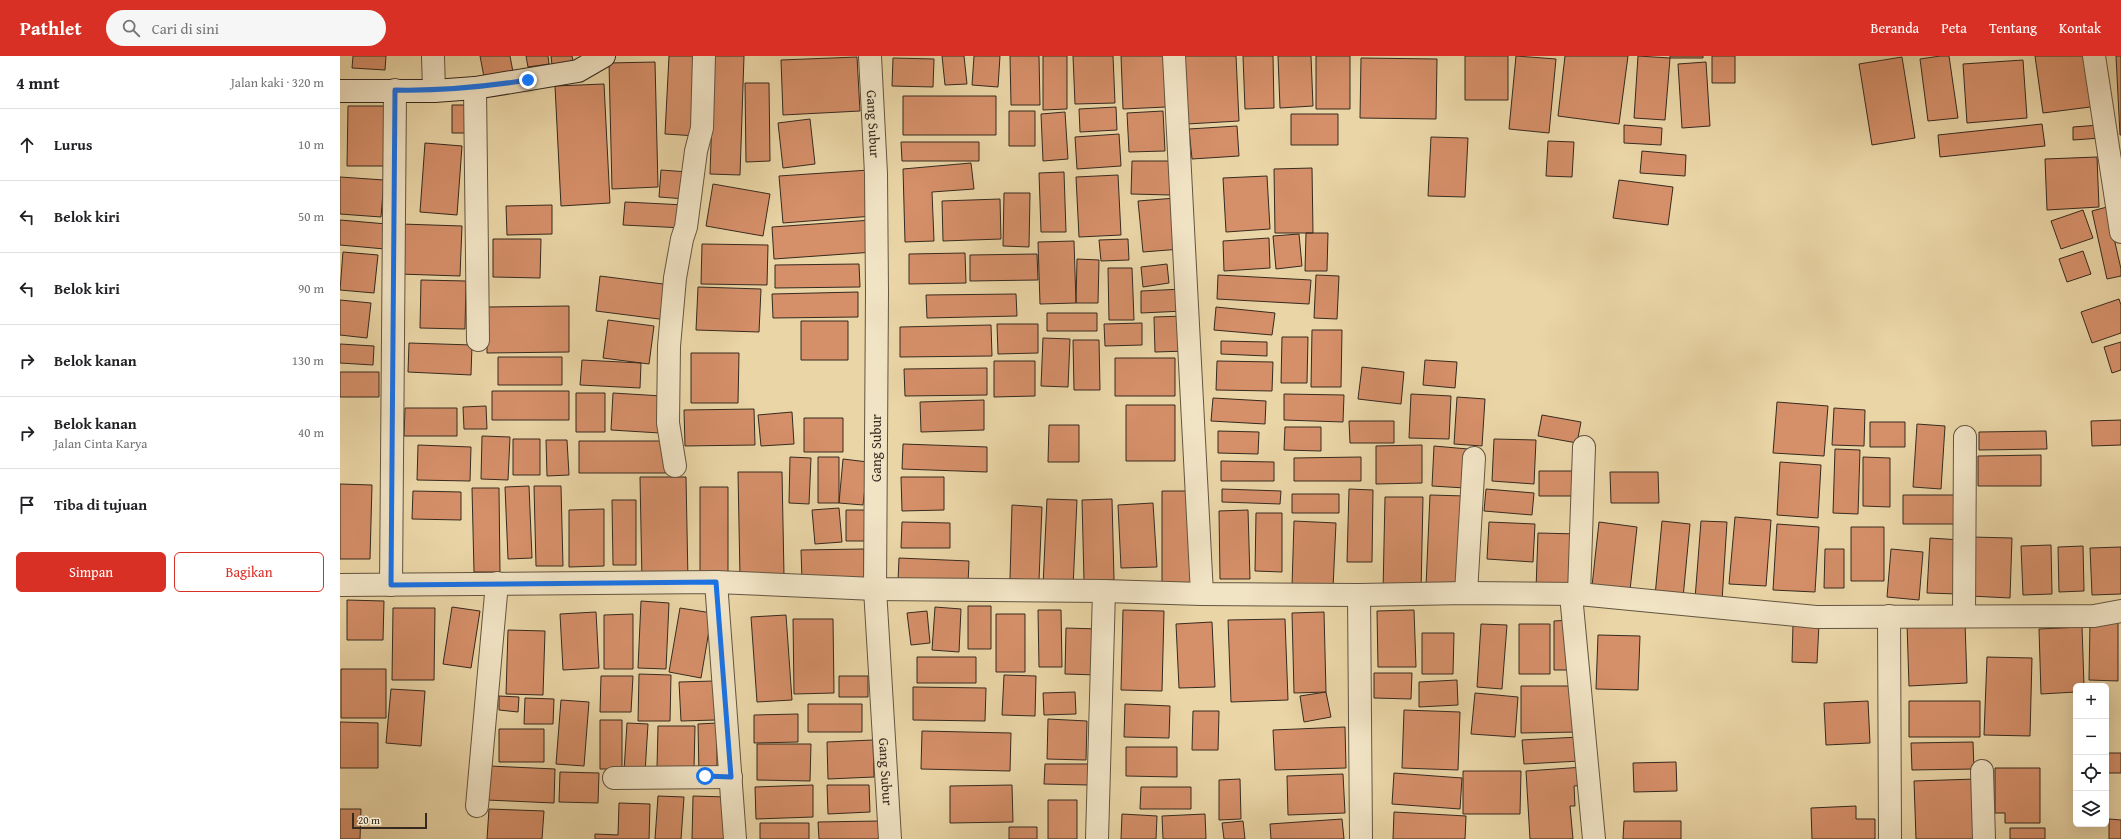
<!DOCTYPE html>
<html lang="id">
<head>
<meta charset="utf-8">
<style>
  :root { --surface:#fff; --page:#f6f6f6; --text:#202124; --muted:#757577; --line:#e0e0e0; --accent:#d93025 }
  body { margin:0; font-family:"Gentium Book Plus",serif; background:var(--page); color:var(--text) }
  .controls { position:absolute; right:12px; bottom:12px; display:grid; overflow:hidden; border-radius:6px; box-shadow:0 4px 16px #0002 }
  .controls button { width:36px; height:36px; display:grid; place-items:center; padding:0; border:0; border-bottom:1px solid var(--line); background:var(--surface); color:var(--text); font:20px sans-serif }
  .scale { position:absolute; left:12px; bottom:10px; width:75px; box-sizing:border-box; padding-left:4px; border:2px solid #362a1e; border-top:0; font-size:11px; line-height:14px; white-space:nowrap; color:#362a1e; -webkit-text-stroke:3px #f1e4c5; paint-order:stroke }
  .stop { position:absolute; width:12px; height:12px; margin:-9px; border:3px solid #1a73e8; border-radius:50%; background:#fff }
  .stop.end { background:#1a73e8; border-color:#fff; box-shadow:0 1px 4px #0008 }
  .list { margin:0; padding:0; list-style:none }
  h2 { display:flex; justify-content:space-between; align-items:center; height:52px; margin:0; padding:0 16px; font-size:17px }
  h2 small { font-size:13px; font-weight:400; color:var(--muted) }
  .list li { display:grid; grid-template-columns:26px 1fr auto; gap:12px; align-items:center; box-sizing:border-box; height:72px; padding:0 16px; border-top:1px solid var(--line) }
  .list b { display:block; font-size:15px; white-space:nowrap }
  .list p { margin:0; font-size:13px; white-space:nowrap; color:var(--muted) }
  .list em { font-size:13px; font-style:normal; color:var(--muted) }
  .actions { display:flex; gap:8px; padding:12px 16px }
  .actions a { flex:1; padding:9px 0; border:1px solid var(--accent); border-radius:6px; text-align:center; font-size:14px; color:var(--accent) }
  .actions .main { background:var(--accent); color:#fff }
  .icon { flex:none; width:22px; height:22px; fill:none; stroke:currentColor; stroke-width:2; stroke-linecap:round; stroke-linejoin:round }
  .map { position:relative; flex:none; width:1781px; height:783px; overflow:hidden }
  header { display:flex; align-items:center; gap:24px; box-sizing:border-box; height:56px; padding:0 20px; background:var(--accent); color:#fff }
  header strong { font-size:19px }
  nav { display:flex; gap:22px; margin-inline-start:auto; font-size:14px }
  .search { width:280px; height:36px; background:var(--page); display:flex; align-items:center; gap:10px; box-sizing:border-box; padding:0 14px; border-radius:22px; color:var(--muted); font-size:15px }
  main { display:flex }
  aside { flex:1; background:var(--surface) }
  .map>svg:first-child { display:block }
</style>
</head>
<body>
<header>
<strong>Pathlet</strong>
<div class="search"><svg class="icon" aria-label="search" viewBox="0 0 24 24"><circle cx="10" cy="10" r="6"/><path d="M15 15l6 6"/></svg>Cari di sini</div>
<nav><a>Beranda</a><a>Peta</a><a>Tentang</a><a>Kontak</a></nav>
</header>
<main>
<aside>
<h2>4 mnt<small>Jalan kaki · 320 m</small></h2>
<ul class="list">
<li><svg class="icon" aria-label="ahead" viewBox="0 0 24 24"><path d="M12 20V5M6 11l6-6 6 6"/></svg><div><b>Lurus</b></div><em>10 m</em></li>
<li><svg class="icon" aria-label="left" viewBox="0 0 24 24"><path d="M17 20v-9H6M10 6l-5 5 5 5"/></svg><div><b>Belok kiri</b></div><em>50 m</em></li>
<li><svg class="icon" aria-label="left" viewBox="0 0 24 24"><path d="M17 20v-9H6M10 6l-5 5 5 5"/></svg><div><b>Belok kiri</b></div><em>90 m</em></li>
<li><svg class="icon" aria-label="right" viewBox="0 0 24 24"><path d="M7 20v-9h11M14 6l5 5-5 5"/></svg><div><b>Belok kanan</b></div><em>130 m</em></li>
<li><svg class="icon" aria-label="right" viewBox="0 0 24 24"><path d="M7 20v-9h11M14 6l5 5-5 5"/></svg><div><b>Belok kanan</b><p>Jalan Cinta Karya</p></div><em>40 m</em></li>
<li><svg class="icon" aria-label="arrive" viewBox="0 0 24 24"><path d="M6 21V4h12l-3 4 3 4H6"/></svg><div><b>Tiba di tujuan</b></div></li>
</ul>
<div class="actions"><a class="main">Simpan</a><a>Bagikan</a></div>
</aside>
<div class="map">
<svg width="1781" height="783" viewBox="0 0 1781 783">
  <rect width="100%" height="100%" fill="#ead5a6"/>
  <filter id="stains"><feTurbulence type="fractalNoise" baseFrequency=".005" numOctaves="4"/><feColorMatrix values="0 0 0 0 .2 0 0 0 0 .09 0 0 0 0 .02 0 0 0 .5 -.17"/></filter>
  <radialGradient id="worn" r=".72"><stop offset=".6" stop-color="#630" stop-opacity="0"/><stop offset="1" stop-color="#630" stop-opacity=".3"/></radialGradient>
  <!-- building -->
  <path fill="#d58f69" stroke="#362a1e" d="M13 0H46L45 14 12 12Z
    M140 0H170L173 16 144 21Z
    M186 0H208L209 8 188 11Z
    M211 0H232L233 5 212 9Z
    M329 0H361L357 80 325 78Z
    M374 0H404L400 119 370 118Z
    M602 0H624L627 28 605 29Z
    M634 0H660L658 31 632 29Z
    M670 0H699L700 49H671Z
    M703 0H727V53L703 54Z
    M733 0H773L775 47 735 48Z
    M781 0H824L826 51 783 53Z
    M844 0H896L899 65 847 68Z
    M903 0H933L934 52 905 53Z
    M938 0H971L973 50 940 52Z
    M976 0H1010V53H976Z
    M1125 0H1168V44H1125Z
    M1176 0 1216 3 1209 77 1169 73Z
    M1225 0H1288L1279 68 1218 60Z
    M1298 0 1330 2 1325 64 1294 62Z
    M1330 0H1363V2H1330Z
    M1372 0H1395V27H1372Z
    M1600 0H1609L1618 62 1588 65 1580 3Z
    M1695 0H1751L1758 50 1703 57Z
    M1776 0H1781V79H1780Z
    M517 1 520 55 443 59 441 4Z
    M1562 1 1575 82 1532 89 1519 8Z
    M553 2 594 3 593 31 552 30Z
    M1021 2 1097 3 1096 63 1020 62Z
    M1683 4 1687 62 1627 67 1623 8Z
    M315 6 318 131 272 133 269 7Z
    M1366 6 1370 70 1342 72 1338 8Z
    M405 27H429L430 105 406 106Z
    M264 28 270 147 221 150 215 30Z
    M563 40H656V79H563Z
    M112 49H134V77H112Z
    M8 50H46L45 110H7Z
    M776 51 777 74 740 76 739 53Z
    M669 55H695V90H669Z
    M823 55 825 95 789 96 787 57Z
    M725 56 728 103 703 105 701 58Z
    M951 58H998V89H951Z
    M470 63 475 108 443 112 438 67Z
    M1702 68 1705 90 1600 101 1598 79Z
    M1284 69 1322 72 1321 89 1284 87Z
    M1760 69 1761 82 1733 84V71Z
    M897 70 899 100 852 103 849 73Z
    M779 78 781 110 737 113 735 81Z
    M1091 81 1128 82 1125 141 1088 140Z
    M1208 85 1234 86 1232 121 1206 120Z
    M561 86H639V105H562Z
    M85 87 122 90 117 159 80 156Z
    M1302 95 1346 99 1345 120 1300 117Z
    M1757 101 1759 151 1707 154 1705 103Z
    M792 105H830V139L791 138Z
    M631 107 634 133 592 136 594 185 565 186 563 113Z
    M972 112 973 177H935L934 113Z
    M321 114 348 116 346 143 319 141Z
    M529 114 533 160 443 167 439 120Z
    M724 116 726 176H701L699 117Z
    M778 119 781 179 739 181 736 121Z
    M927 120 930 173 886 176 883 122Z
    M0 121 44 124 41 161 0 158Z
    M1279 124 1333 131 1328 169 1273 162Z
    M373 128 430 138 423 180 366 170Z
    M664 137H690L689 191 663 190Z
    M836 142 841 193 803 196 798 145Z
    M660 143 661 183 603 185 602 145Z
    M285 146 345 149 344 172 283 169Z
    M212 149V178L167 179 166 150Z
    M1767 151 1781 213V220L1767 223 1752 155Z
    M1743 154 1753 182 1721 193 1711 165Z
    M0 164 47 168 45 193 0 189Z
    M532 164 534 196 434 203 432 171Z
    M61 168 122 170 120 220 59 218Z
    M966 177H988L987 215H965Z
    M959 178 962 210 936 213 933 180Z
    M929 182 930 212 884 215 883 185Z
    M153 183H201L200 222 153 221Z
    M788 183 789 204 761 205 759 184Z
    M734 185 736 247 700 248 698 186Z
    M362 188 428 189 427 229 361 228Z
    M1743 195 1751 218 1727 226 1719 203Z
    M3 196 38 199 34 237 0 234Z
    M625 197 626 227 569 228V198Z
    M697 198 698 224 630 225V199Z
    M737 203 759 204 758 247H736Z
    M519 208 520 231 435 232V209Z
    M827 208 829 227 803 231 801 211Z
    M768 212H792L794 264H769Z
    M878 219 971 224 969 248 877 243Z
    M976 219 999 220 997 263 974 262Z
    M260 220 331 229 327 264 256 255Z
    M81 224 126 225 125 273 80 272Z
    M358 231 421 233 419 276 356 274Z
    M843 233 844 255 801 257V235Z
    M518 236V261L433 262 432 238Z
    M676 238 677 260 587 262 586 239Z
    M1779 243 1781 249V277L1752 287 1741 256Z
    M0 244 31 247 27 282 0 279Z
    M229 250V296L147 297V251Z
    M876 251 935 257 932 279 874 274Z
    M707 257H757V275H707Z
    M845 260 847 295 815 296 814 261Z
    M268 264 314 270 309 308 263 302Z
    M461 265H508V304H461Z
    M802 267V289L765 290 764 268Z
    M657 268H698V297L658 298Z
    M651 269 652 300 560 301V271Z
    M972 274H1002L1001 331H971Z
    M942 281H968L967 327H941Z
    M703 282 730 283 728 331 701 330Z
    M733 284H759L760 334H734Z
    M881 285 927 286V300L881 298Z
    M1781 286V314L1772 317 1764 291Z
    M69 287 132 289 131 319 68 316Z
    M0 288 34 290 33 309 0 307Z
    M351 297H399L398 347H351Z
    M158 301H222V329H158Z
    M775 302H835V340H775Z
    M242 304 301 307 300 332 240 329Z
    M1085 304 1117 306 1115 332 1083 329Z
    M654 305H695V340L654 341Z
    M877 305 933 306 932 335 876 334Z
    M1022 311 1064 316 1061 348 1018 343Z
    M647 312V339L565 340 564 313Z
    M0 316H39V341H0Z
    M152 335H229V364H152Z
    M236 337H265V376H236Z
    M273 337 322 340 320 377 271 374Z
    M944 338 1004 339 1003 366 944 364Z
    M1071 338 1111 340 1109 383 1069 382Z
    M1117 341 1145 343 1142 390 1114 388Z
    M873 342 926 345 925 368 871 365Z
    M644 344V374L581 376 580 346Z
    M1437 346 1488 350 1484 400 1433 397Z
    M786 349H835V405H786Z
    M146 350 147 373H124L123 351Z
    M65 352H117V380H64Z
    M1494 352 1525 354 1524 390 1492 389Z
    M414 353 415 389 345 390 344 354Z
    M452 356 454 388 421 390 418 359Z
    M1202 359 1241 366 1237 387 1198 380Z
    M464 362H503V396H464Z
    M1781 364V389L1752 390 1751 365Z
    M1009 365H1054V387H1010Z
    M1530 366H1565V391H1530Z
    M1577 368 1605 370 1601 433 1573 431Z
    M709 369H739V406H708Z
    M945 371H981V395L944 394Z
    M878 375 919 376 918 398 878 397Z
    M1706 375 1707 393 1639 394V376Z
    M142 380 170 381 168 424 141 423Z
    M173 383H200V419H173Z
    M1154 383 1196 384 1194 428 1152 425Z
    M206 384H227L229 419 207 420Z
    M239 385H327V417H239Z
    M563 388 647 391V416L562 413Z
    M78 389 131 391 130 425 77 424Z
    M1082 389V427L1036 428V390Z
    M1094 390 1128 393 1125 432 1092 430Z
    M1495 393 1520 394 1518 458 1493 457Z
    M1701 399V430H1638V400Z
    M450 401 471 402 469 448 449 447Z
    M478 401H499V447H478Z
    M1021 401V425H954V402Z
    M1523 401 1550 402V451L1523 450Z
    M503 403 528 406 523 449 499 447Z
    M881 405 934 406V425H881Z
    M1440 406 1481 409 1478 462 1437 459Z
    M1199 415H1238L1239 440H1199Z
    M398 416H442L444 520 400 521Z
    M1270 416H1318L1319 447H1271Z
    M300 421H346L348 524 302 525Z
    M561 421H604V454L562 455Z
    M0 428 32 429 30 503H0Z
    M189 430 192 502 168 503 165 431Z
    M194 430H221L223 510H196Z
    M360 431H388V516H360Z
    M132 432H159L160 516H134Z
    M882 433 941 435 940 448 882 446Z
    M1009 433 1033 434 1032 506H1007Z
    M1146 433 1194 437 1192 459 1144 455Z
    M73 435 121 436V464L72 463Z
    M822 435H856V535H822Z
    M952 438H999V457H952Z
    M1090 439 1125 440 1121 531 1086 530Z
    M1563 439H1615V468H1563Z
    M1045 441H1083L1081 537 1043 536Z
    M707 443 737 444 733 532 703 530Z
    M772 443 774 524 744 525 742 444Z
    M272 444H296V509H273Z
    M813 447 817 511 781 512 778 449Z
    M672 449 702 451 699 524 670 523Z
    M499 452 502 486 475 488 472 454Z
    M264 453V510L229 511V454Z
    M506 454H528V485H506Z
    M908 454 910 523H880L879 455Z
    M916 457H942V516L915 515Z
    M1395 461 1431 464 1426 530 1389 528Z
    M954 465 996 467 993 532 952 531Z
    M1322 465 1350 468 1343 542 1315 540Z
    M1361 465 1387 466 1382 545 1355 543Z
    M562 466 610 467V492H561Z
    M1149 466 1195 468 1193 506 1147 503Z
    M1259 466 1297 471 1289 543 1251 539Z
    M1437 468 1479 471 1475 536 1433 534Z
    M1511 471H1544V525H1511Z
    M1198 477 1239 478 1237 535 1196 533Z
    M1632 481 1672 482 1670 542 1630 540Z
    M1590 482 1621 484 1618 538 1587 537Z
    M1711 489 1712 538 1683 539 1681 490Z
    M1743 490 1744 535 1719 536 1718 491Z
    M1781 491V538L1752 539 1750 492Z
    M524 493V523L462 525 461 494Z
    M1485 493H1504V532H1484Z
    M1551 493 1583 496 1579 544 1547 541Z
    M559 502 629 505 628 528 558 525Z
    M7 544 44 545 43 584H7Z
    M301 545 329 547 326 613 298 612Z
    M628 550H651V593H628Z
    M112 551 140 555 131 612 103 608Z
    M595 551 621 553 619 596 592 594Z
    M53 552H95L94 624H52Z
    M340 552 372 557 361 622 329 616Z
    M698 554H721L722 611H699Z
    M783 554 824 555 822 635 781 634Z
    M1074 554 1076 611H1038L1037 555Z
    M587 555 590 587 571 589 567 557Z
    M256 556 259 612 223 614 220 558Z
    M984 556 986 636 954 637 952 557Z
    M293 558V613H264V559Z
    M656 558H685V616H656Z
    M446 559 452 644 417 646 411 561Z
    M453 563H493L494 637 454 638Z
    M945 563 948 644 891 646 888 564Z
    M1231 564V614H1214V565Z
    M1750 565 1778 566V625L1749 624Z
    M872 566 875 631 839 632 836 568Z
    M1625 566 1627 627 1569 630 1567 568Z
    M1141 568 1167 569 1162 633 1137 631Z
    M1179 568H1210V618H1179Z
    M1453 568H1479L1477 607 1452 606Z
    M1742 571 1744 630H1736V636L1701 638 1699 573Z
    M726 572 759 573 758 619 725 618Z
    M168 574 205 575 203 639 166 638Z
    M1082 577H1114L1113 618H1082Z
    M1258 579 1300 580 1298 634 1256 633Z
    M577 601H636V627H577Z
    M1647 601 1692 602 1690 680 1644 679Z
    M1 613H46V662H1Z
    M1034 617H1072L1071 643 1034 642Z
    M299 618 331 619 330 665H298Z
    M664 619 696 620 695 660 662 659Z
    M261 620H293L291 656H260Z
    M499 620H528V641H499Z
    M1117 624 1118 649 1079 651V626Z
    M374 625 376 664 341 665 339 626Z
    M1181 630H1237L1238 676 1181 677Z
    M573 631 646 632 645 665 573 664Z
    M51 633 85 635 81 690 46 687Z
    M735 636 736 658 704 659 703 637Z
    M986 636 991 661 964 666 960 640Z
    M1135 637 1178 641 1175 681 1131 678Z
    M159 640 179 641 178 656 159 654Z
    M185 642 214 643 213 668H184Z
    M221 644 249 646 244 710 216 708Z
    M1528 645 1530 687 1486 689 1484 647Z
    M1569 645H1640V681H1569Z
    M468 648H522V676H468Z
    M785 648 830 650 829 682 784 681Z
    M1064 654 1120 656 1118 714 1062 712Z
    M853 655H879L878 694H852Z
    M458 658V686L414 687V659Z
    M708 663 747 665 746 704 707 703Z
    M260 664H282V713H260Z
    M0 666 38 667V712H0Z
    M287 667 308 668 305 717 284 715Z
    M377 667V719H359L358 668Z
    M318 670H355L354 713 317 712Z
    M1005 671 1006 712 935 714 933 674Z
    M159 673H204V706H159Z
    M582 675 671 677 670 715 581 713Z
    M1239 681 1240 705 1184 708 1182 684Z
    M533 684 534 721 488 723 487 686Z
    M1633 686 1634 713 1572 714 1571 687Z
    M417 688H471L470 725 417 724Z
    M786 691H837V721L786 720Z
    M1766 697H1781V717H1766Z
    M1336 706 1337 735 1294 736 1293 707Z
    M705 708H749V729L704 728Z
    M149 710 215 713 214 747 147 744Z
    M1244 711 1245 729 1234 730 1235 750H1230L1233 783H1190L1186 715Z
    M1655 712H1700V767H1665V757H1655Z
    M1123 715H1181L1180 758H1123Z
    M220 716 259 717 258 747 219 746Z
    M1054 717 1122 722 1120 753 1052 748Z
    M1003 718 1005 757 948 759 947 720Z
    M900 723 901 763 879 764V724Z
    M1636 723 1638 783H1576L1574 725Z
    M473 729V761L416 763 415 731Z
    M487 729H529L530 756 488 758Z
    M672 729 673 766 610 767V730Z
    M801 731H851V753H800Z
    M318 740 344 741 341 783H315Z
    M353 740 386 741 385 783H352Z
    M708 744H737V783H708Z
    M279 747 310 748 309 783H255V778L278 779Z
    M1516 750V763H1535V783H1472L1471 752Z
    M0 753H21L20 783H0Z
    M149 753 204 755 202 783H147Z
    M1054 756 1126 760 1125 783H1053Z
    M782 758 817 760 816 783H781Z
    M865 758 866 783H823L822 760Z
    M1002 763 1004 783H931L930 768Z
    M1769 763 1781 764V783H1769Z
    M539 765 540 783H479L478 766Z
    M903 765 905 783H884L882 767Z
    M1284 765H1341V783H1283Z
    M420 767H469V783H420Z
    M669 771H697V783H669Z
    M1670 772H1705V783H1670Z"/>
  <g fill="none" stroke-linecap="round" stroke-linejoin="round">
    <defs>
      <g id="street">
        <path d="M93 0 94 35"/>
        <path id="s1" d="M530 0 536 118 537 236 535 533 550 783"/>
        <path d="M834 0 862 538"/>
        <path d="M1754 0 1781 176"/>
        <path d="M135 32 138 284"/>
        <path d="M335 410 328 367 329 290 335 222 342 183 346 171 356 95 362 72 364 0"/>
        <path d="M376 526 395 783"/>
        <path d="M0 529 376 526 535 533 764 535 862 538 1019 539 1126 537 1239 538 1476 561 1754 560 1781 555"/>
        <path d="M51 529 55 34"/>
        <path d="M1126 537 1134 402"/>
        <path d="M1239 538 1244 391"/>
        <path d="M1019 539 1021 783"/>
        <path d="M1231 539 1254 783"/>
        <path d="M1624 559 1625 381"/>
        <path d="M1549 560 1550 783"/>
        <path d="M1642 715 1644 783"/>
        <path d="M274 722 391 721"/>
        <path d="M137 750 157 527"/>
        <path d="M757 783 764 535"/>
      </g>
      <path id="secondary" d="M0 35H94L135 32 238 15 264 0"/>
    </defs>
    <!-- street casing -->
    <use href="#street" stroke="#635540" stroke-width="24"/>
    <!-- secondary casing -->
    <use href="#secondary" stroke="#362a1e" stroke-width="24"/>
    <!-- street -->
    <use href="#street" stroke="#f1e4c5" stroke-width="22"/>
    <!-- secondary -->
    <use href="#secondary" stroke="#f1e4c5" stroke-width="22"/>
  </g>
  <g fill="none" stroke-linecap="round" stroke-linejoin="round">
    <!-- route -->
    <path stroke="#1a73e8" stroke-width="5" d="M188 24C143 31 100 35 55 34L51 529 376 526 391 721 365 720"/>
  </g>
  <g text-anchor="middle" stroke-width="4" stroke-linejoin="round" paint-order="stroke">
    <!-- street labels -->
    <g font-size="14" fill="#362a1e" stroke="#f1e4c5">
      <text dy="5" stroke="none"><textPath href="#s1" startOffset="68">Gang Subur</textPath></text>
      <text transform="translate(536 392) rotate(-90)" y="5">Gang Subur</text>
      <text dy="5" stroke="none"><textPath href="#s1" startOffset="716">Gang Subur</textPath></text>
    </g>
  </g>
  <rect width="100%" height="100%" filter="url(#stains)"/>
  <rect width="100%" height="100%" fill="url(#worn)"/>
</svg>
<div class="controls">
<button>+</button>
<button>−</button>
<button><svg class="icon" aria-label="locate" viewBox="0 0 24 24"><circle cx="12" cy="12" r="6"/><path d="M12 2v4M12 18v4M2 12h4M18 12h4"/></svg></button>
<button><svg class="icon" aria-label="layers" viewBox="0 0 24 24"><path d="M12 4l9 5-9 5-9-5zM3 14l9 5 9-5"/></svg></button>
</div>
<div class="scale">20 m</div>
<div class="stop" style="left:365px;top:720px"></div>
<div class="stop end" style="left:188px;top:24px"></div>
</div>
</main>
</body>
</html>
